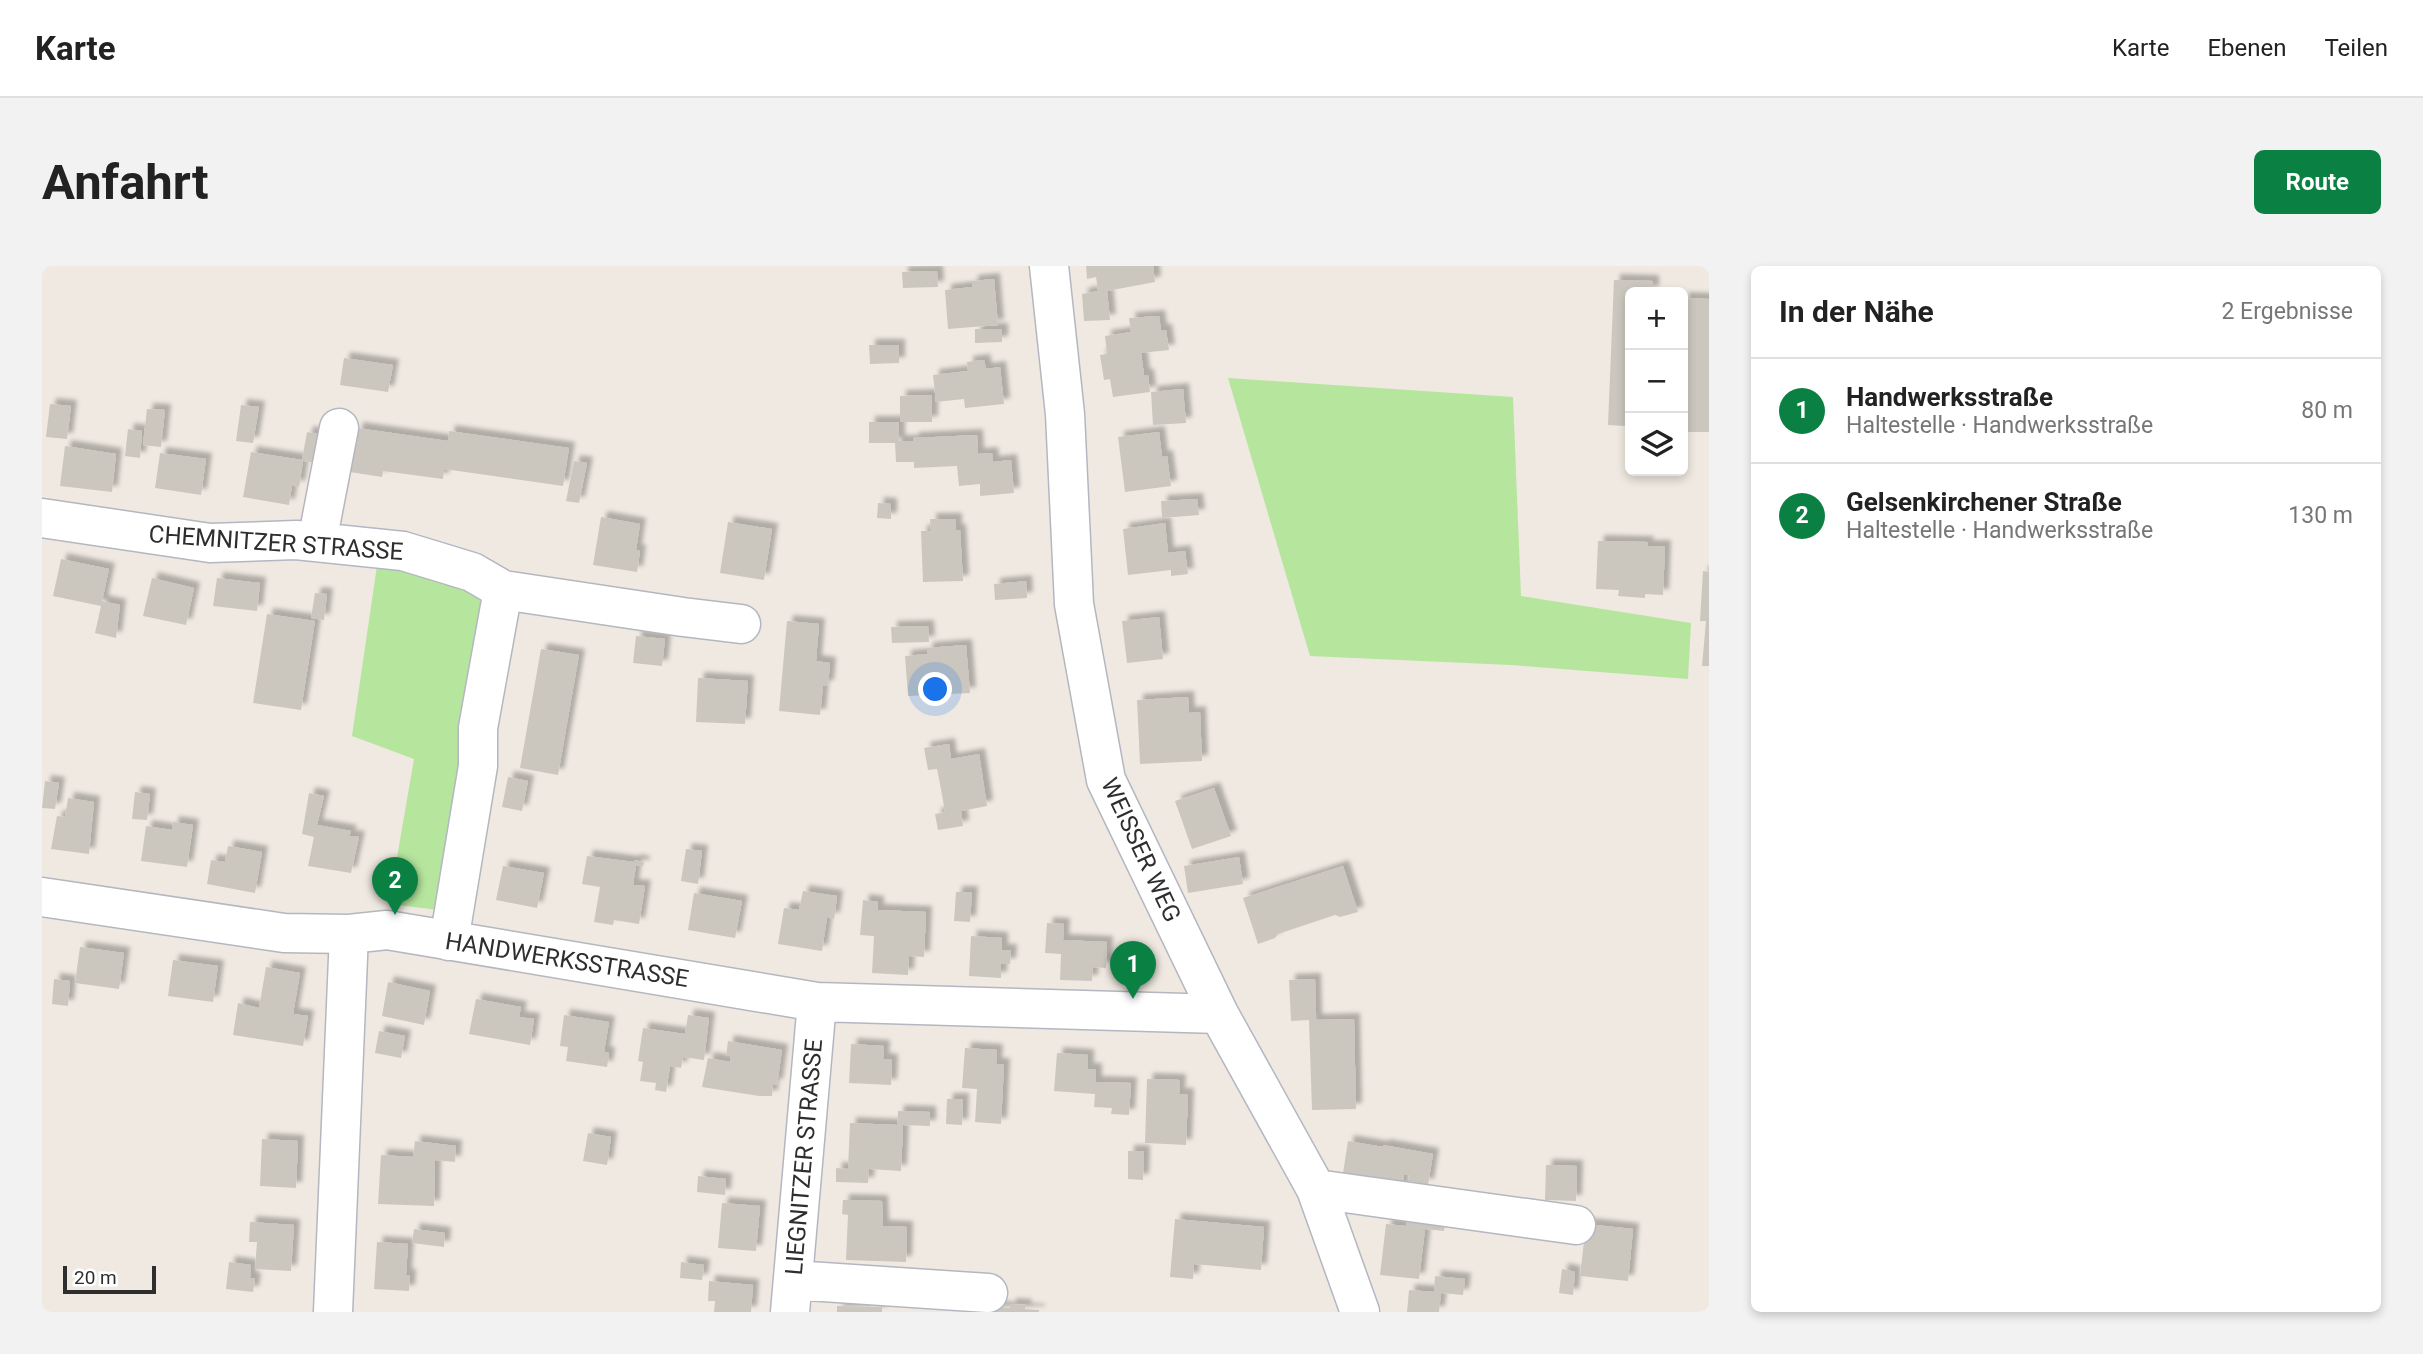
<!DOCTYPE html>
<html lang="de">
<head>
<meta charset="utf-8">
<style>
  :root { --surface:#fff; --page:#f2f2f2; --text:#222; --muted:#767676; --line:#e0e0e0; --accent:#0b8043 }
  body { margin:0; font-family:Roboto,sans-serif; background:var(--page); color:var(--text) }
  .controls { position:absolute; right:21px; top:21px; display:grid; overflow:hidden; border-radius:10px; box-shadow:0 4px 10px #0003 }
  .controls button { width:63px; height:63px; display:grid; place-items:center; padding:0; border:0; border-bottom:2px solid var(--line); background:var(--surface); color:var(--text); font:35px sans-serif }
  .scale { position:absolute; left:21px; bottom:18px; width:93px; box-sizing:border-box; padding-left:7px; border:4px solid #2e2e2e; border-top:0; font-size:19px; line-height:24px; white-space:nowrap; color:#2e2e2e; -webkit-text-stroke:5px #fff; paint-order:stroke }
  .you { position:absolute; left:894px; top:424px; width:24px; height:24px; margin:-18px; border:5px solid #fff; border-radius:50%; background:#1a73e8; box-shadow:0 0 0 10px #1a73e833 }
  .badge { display:grid; place-items:center; width:46px; height:46px; border-radius:50%; background:var(--accent); color:#fff; font-size:23px; font-weight:700 }
  .pin { position:absolute; translate:-50% -58px; filter:drop-shadow(0 2px 4px #0008) }
  .pin::after { content:''; position:absolute; top:37px; width:24px; height:21px; background:inherit; clip-path:polygon(0 0,100% 0,50% 100%) }
  .list { margin:0; padding:0; list-style:none }
  h2 { display:flex; justify-content:space-between; align-items:center; height:91px; margin:0; padding:0 28px; font-size:30px }
  h2 small { font-size:23px; font-weight:400; color:var(--muted) }
  .list li { display:grid; grid-template-columns:46px 1fr auto; gap:21px; align-items:center; box-sizing:border-box; height:105px; padding:0 28px; border-top:2px solid var(--line) }
  .list b { display:block; font-size:26px; white-space:nowrap }
  .list p { margin:0; font-size:23px; white-space:nowrap; color:var(--muted) }
  .list em { font-size:23px; font-style:normal; color:var(--muted) }
  .icon { flex:none; width:38px; height:38px; fill:none; stroke:currentColor; stroke-width:2; stroke-linecap:round; stroke-linejoin:round }
  .map { position:relative; flex:none; width:1667px; height:1046px; overflow:hidden; border-radius:10px }
  header { display:flex; align-items:center; gap:42px; box-sizing:border-box; height:98px; padding:0 35px; background:var(--surface); border-bottom:2px solid var(--line) }
  header strong { font-size:33px }
  nav { display:flex; gap:38px; margin-inline-start:auto; font-size:24px }
  .intro { display:flex; align-items:center; justify-content:space-between; box-sizing:border-box; height:168px; padding:0 42px }
  h1 { margin:0; font-size:49px }
  .button { padding:18px 32px; border-radius:10px; background:var(--accent); color:#fff; font-size:24px; font-weight:700 }
  main { display:flex; gap:42px; padding:0 42px }
  aside { flex:1; background:var(--surface); border-radius:10px; box-shadow:0 4px 10px #0003 }
  .map>svg:first-child { display:block }
</style>
</head>
<body>
<header>
<strong>Karte</strong>
<nav><a>Karte</a><a>Ebenen</a><a>Teilen</a></nav>
</header>
<div class="intro"><h1>Anfahrt</h1><a class="button">Route</a></div>
<main>
<div class="map">
<svg width="1667" height="1046" viewBox="0 0 1667 1046">
  <defs>
    <filter id="shadow"><feDropShadow dx="6" dy="-6" stdDeviation="2" flood-color="#0004"/></filter>
  </defs>
  <rect width="100%" height="100%" fill="#efe9e1"/>
  <!-- green -->
  <path fill="#b6e59e" d="M1186 112 1471 131 1479 330 1649 357 1646 413 1469 399 1268 390Z
    M336 293 441 322 396 644 347 638 372 493 310 470Z"/>
  <!-- building -->
  <path fill="#cbc7bf" filter="url(#shadow)" d="M1044 0H1111L1113 16 1065 25 1068 54 1042 55 1040 28 1056 25 1054 11 1045 13Z
    M895 5 896 21 861 22 860 6Z
    M952 13 956 59 906 63 903 24 930 21V15Z
    M1572 14 1611 15V26H1588V179H1585L1586 164H1583V160L1566 159Z
    M1641 32 1667 33V166H1641Z
    M1117 50 1119 64H1124L1127 84 1099 87 1102 109H1106L1108 126 1071 131 1068 113 1062 114 1058 89 1065 88 1063 70 1089 66 1087 52Z
    M933 63H960V76L933 77Z
    M827 79H857V97L828 98Z
    M302 92 351 99 346 126 298 119Z
    M942 94 944 103 958 101 962 138 923 142 922 133 894 136 891 109 926 105 925 96Z
    M1141 123 1144 157 1111 159 1109 126Z
    M890 129V156H858V130Z
    M8 138 29 140 25 173 4 171Z
    M199 139 217 141 211 177 194 175Z
    M105 143 123 144 119 181 101 179Z
    M827 156H857V175H871V172L935 169 936 188 950 187 951 196 969 194 972 227 938 230V218L917 220 915 200 872 202V196H854L853 177H827Z
    M315 162 406 175 407 165 527 182 521 220 402 203 401 213 341 205 340 211 308 206Z
    M86 163 100 165 98 192 83 190Z
    M265 166 287 170 281 198 261 195 257 221 250 219 247 239 201 231 209 186 260 194Z
    M1117 166 1120 191 1125 190 1129 220 1083 226 1076 171Z
    M23 180 74 188 70 226 18 220Z
    M118 187 164 193 159 229 113 222Z
    M532 195 545 197 537 237 524 235Z
    M1155 233 1157 249 1120 252 1119 235Z
    M836 237 849 238V253L835 252Z
    M559 251 598 258 594 284 598 285 595 306 551 299Z
    M888 253H914V264H918L921 315 881 316 879 265H889Z
    M686 256 730 263 722 314 678 307Z
    M1123 257 1126 287 1143 285 1146 308 1129 310V304L1086 309 1081 263Z
    M1556 275 1606 276 1605 280H1623L1621 329 1603 328V332L1576 330 1577 324 1554 323Z
    M19 293 67 303 60 335 78 339 74 372 53 367 59 340 11 330Z
    M1661 305 1667 306V400H1660L1664 355H1658Z
    M110 312 152 322 144 359 101 350Z
    M175 312 218 317 215 345 171 340Z
    M984 315 985 332 953 334 952 318Z
    M273 327 285 328 282 354 269 352Z
    M225 348 273 355 259 444 211 437Z
    M1117 351 1121 393 1085 397 1080 355Z
    M745 355 777 358 774 395 788 397 786 420H781L778 449 737 445Z
    M886 360 887 376 850 377 849 361Z
    M594 370 623 373 620 400 591 397Z
    M924 379 928 427 866 430 863 390 885 388V382Z
    M499 383 537 389 516 509 478 502Z
    M656 412 706 415 703 458 654 456Z
    M1146 431 1147 447 1158 446 1160 495 1098 498 1095 434Z
    M907 478 909 493 937 488 945 540 919 545 921 560 896 564 893 548 903 546 898 518 895 503 886 504 882 482Z
    M466 511 486 515 480 545 460 541Z
    M3 515 17 517 13 543 0 542Z
    M1172 522 1189 570 1150 583 1133 535Z
    M93 526 108 528 105 554 90 553Z
    M267 527 282 530 275 559 309 565 307 570 317 571 309 607 266 600 272 571 260 568Z
    M26 532 52 536 47 588 9 583 15 550 23 551Z
    M131 556 151 559 145 601 99 595 104 560 130 564Z
    M186 580 220 586 213 627 165 618 169 594 183 596Z
    M644 583 660 585 656 618 639 615Z
    M545 590 592 596V594L602 596 601 600 594 599 591 619 603 620 597 658 572 654 571 659 552 656 558 621 540 618Z
    M1197 591 1201 618 1146 627 1142 600Z
    M461 600 502 607 495 642 454 634Z
    M1301 600 1316 646 1298 651 1293 649 1236 668 1233 672 1216 678 1201 632Z
    M761 625 795 630 792 653 785 651 780 685 736 678 742 642 757 644Z
    M914 626H930L928 656 912 655Z
    M652 627 700 635 693 672 646 664Z
    M821 634 836 636V644L884 646 882 691 867 690 866 709 830 707 832 670 818 669Z
    M1005 657 1022 658 1021 674 1065 676 1064 702 1051 701 1050 715 1018 714 1019 688 1003 687Z
    M929 670 960 672V684H969L968 698H959V712L927 710Z
    M38 681 82 687 77 723 33 717Z
    M131 694 176 700 171 736 126 730Z
    M224 701 258 707 251 748 266 750 261 780 191 769 196 737 217 742Z
    M12 713 28 715 26 740 10 738Z
    M1273 713 1274 754 1312 753 1314 843 1270 844 1267 754 1249 755 1247 714Z
    M346 716 388 725 382 759 340 750Z
    M434 733 479 741 477 751 492 753 488 779 427 768Z
    M522 749 567 756 562 786 567 787 565 801 524 795 526 781 518 780Z
    M646 749 667 752 662 794 641 791 639 802 628 800 624 826 613 824 614 817 598 815 601 796 596 795 601 762 643 768Z
    M337 765 363 770 359 792 333 787Z
    M686 775 740 784 735 819 731 818 730 830H717L660 821 666 792 688 796 689 790H684Z
    M809 778 842 780 841 793 850 794 849 819 807 817Z
    M923 782 955 784 954 798H962L959 858 933 856 935 823 920 822Z
    M1015 787 1046 789V803H1054V816L1089 817 1087 849 1069 848 1070 842 1052 841 1053 828 1012 825Z
    M1105 813 1138 814 1137 828H1146L1144 879 1103 877Z
    M905 833H921L920 859 904 858Z
    M856 845 888 846V860L861 859 859 905 827 903 826 917 794 916V902L806 903 808 857 855 859Z
    M546 867 569 871 565 899 541 895Z
    M220 873 256 875 254 922 218 920Z
    M373 875 414 880 413 896 393 894 392 940 336 938 339 889 371 891Z
    M1306 875 1341 881V879L1391 888 1386 919 1366 915 1367 909H1362L1359 930 1299 920Z
    M1086 885H1102L1101 914 1086 913Z
    M1504 899 1535 900 1534 935 1503 934Z
    M656 910 684 913 683 929 655 926Z
    M801 934 840 935 841 960 865 961 864 996 804 994 806 949 800 948Z
    M680 937 718 940 714 985 676 982Z
    M1366 946 1404 951 1402 965 1383 963 1377 1013 1338 1009 1344 958 1364 960Z
    M1133 953 1222 961 1219 1004 1152 998 1151 1013 1128 1011Z
    M208 956 252 959 249 1005 213 1003 215 976H207Z
    M1544 958 1591 963 1586 1015 1538 1010Z
    M372 963 403 967 402 981 370 977Z
    M335 976 366 978 364 1009H368L367 1025 332 1023Z
    M187 996 209 999 208 1012H213L211 1026 184 1023Z
    M639 996 662 999 660 1014 638 1012Z
    M1520 1003 1533 1006 1531 1029 1517 1027Z
    M1393 1010 1423 1013 1421 1029 1399 1027 1397 1046H1365L1367 1024 1392 1026Z
    M667 1015 711 1019 709 1046H672L673 1035H666Z
    M968 1038 984 1039 983 1043 997 1044V1046H947L948 1040 968 1042Z
    M795 1040 840 1041V1046H795Z"/>
  <g fill="none" stroke-linecap="round" stroke-linejoin="round">
    <defs>
      <path id="minor" d="M1007 0 1023 148 1032 338 1064 514 1177 748 1274 923 1318 1046
        M0 252 168 277 254 274 361 285 430 306 461 324 641 351 699 358
        M275 276 297 162
        M0 631 242 667 307 668 345 664 775 736 1177 748
        M407 675 436 500V462L461 324
        M1274 923 1534 959
        M751 1014 946 1027
        M291 1046 307 668
        M748 1046 775 736"/>
    </defs>
    <!-- minor casing -->
    <use href="#minor" stroke="#b4b7c1" stroke-width="41"/>
    <!-- minor -->
    <use href="#minor" stroke="#fff" stroke-width="38"/>
  </g>
  <g text-anchor="middle" stroke-width="6" stroke-linejoin="round" paint-order="stroke">
    <!-- street labels -->
    <g font-size="24" fill="#2e2e2e" stroke="#fff">
      <text transform="translate(234 277) rotate(4)" y="8">CHEMNITZER STRASSE</text>
      <text transform="translate(1099 584) rotate(65)" y="8">WEISSER WEG</text>
      <text transform="translate(525 694) rotate(9)" y="8">HANDWERKSSTRASSE</text>
      <text transform="translate(762 891) rotate(-85)" y="8">LIEGNITZER STRASSE</text>
    </g>
  </g>
</svg>
<div class="controls">
<button>+</button>
<button>−</button>
<button><svg class="icon" aria-label="layers" viewBox="0 0 24 24"><path d="M12 4l9 5-9 5-9-5zM3 14l9 5 9-5"/></svg></button>
</div>
<div class="scale">20 m</div>
<div class="you"></div>
<div class="pin badge" style="left:1091px;top:733px">1</div>
<div class="pin badge" style="left:353px;top:649px">2</div>
</div>
<aside>
<h2>In der Nähe<small>2 Ergebnisse</small></h2>
<ul class="list">
<li><span class="badge">1</span><div><b>Handwerksstraße</b><p>Haltestelle · Handwerksstraße</p></div><em>80 m</em></li>
<li><span class="badge">2</span><div><b>Gelsenkirchener Straße</b><p>Haltestelle · Handwerksstraße</p></div><em>130 m</em></li>
</ul>
</aside>
</main>
</body>
</html>
